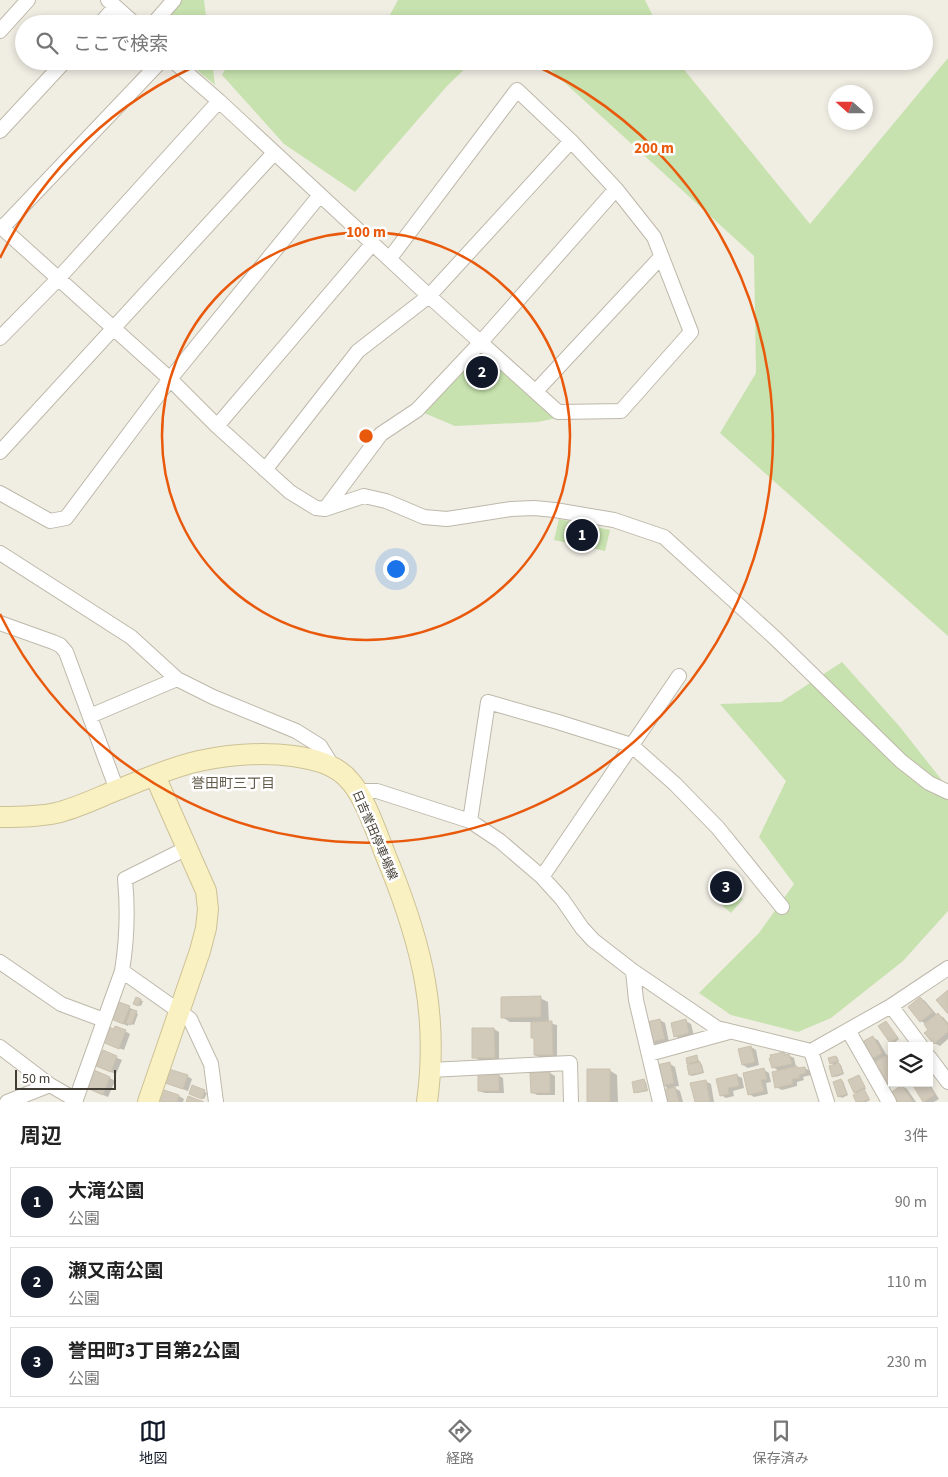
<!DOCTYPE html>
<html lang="ja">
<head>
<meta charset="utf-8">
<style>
  :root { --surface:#fff; --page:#f2f2f2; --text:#222; --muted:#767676; --line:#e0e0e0; --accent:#111827 }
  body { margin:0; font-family:"Source Sans 3","Noto Sans JP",sans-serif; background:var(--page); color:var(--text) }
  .controls { position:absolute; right:15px; bottom:15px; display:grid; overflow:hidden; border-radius:0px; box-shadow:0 2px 8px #0003 }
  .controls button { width:45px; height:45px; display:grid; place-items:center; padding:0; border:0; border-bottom:1px solid var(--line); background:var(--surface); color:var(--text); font:25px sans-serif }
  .compass { position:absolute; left:828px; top:85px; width:45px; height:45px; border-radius:50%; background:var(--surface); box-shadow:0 2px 8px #0003; rotate:291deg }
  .scale { position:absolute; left:15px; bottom:12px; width:101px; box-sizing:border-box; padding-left:5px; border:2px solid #423d34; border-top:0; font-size:14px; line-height:18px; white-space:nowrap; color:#423d34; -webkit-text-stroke:4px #fff; paint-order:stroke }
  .you { position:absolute; left:395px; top:568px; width:18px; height:18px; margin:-12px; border:4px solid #fff; border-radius:50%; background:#1a73e8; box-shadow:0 0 0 8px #1a73e833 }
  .badge { display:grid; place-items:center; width:32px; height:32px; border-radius:50%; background:var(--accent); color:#fff; font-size:16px; font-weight:700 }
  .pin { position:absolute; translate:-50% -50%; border:2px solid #fff; box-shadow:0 1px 5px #0006 }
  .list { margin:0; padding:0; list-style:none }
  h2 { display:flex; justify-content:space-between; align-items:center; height:65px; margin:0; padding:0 20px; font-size:21px }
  h2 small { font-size:16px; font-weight:400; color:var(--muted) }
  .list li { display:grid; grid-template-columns:32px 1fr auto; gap:15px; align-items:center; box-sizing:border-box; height:70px; margin:0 10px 10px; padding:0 10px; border:1px solid var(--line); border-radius:0px }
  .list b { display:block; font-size:19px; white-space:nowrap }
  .list p { margin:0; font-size:16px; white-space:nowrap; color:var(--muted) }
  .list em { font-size:16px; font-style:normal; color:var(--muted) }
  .icon { flex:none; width:28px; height:28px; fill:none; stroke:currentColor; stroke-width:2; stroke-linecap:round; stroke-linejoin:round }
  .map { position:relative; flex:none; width:948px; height:1102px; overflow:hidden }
  .search { position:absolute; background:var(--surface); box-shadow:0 2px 8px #0003; left:15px; right:15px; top:15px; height:55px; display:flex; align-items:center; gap:12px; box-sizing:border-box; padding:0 18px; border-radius:28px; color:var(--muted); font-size:19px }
  .sheet { height:305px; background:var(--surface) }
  nav { display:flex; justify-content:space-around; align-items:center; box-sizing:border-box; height:70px; border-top:1px solid var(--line); background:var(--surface); font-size:14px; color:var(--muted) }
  nav a { display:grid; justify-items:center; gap:2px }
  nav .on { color:var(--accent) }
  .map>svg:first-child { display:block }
</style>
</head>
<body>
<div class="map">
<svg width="948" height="1102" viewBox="0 0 948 1102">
  <rect width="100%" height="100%" fill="#f0ede3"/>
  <!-- green -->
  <path fill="#c7e2ae" d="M178 0H204L207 24H155Z
    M398 0H645L657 24H385Z
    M948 58V636L720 433 756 373 754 256 541 61H677L810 224Z
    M186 61H212L215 85Z
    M230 61H317L323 66 357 61H473L447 86 355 192 284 144 222 75Z
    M481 350 556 418 538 422 455 426 417 410Z
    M559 519 610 530 605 551 554 540Z
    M842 662 900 727 948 788V911L903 961 831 1018 798 1032 731 1015 699 993 759 933 794 884 759 837 786 781 720 704 781 702Z
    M726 878 743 899 731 913 711 896Z"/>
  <!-- shadow -->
  <path fill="#0003" d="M540 998 548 1002 549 1023 557 1025V1057L541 1058 535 1055V1039L532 1038V1022H510L502 1017Z
    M920 998 925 1001 937 1015 943 1017 948 1023V1039L940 1046 934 1043 926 1024 921 1021 910 1007Z
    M137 999 143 1001 141 1006 135 1004Z
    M129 1007 138 1014 134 1025 129 1023 128 1026 116 1021Z
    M660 1020 665 1023 669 1042 657 1045 652 1042Z
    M686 1021 691 1024 694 1036 680 1039 675 1036Z
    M886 1022 899 1039 893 1044 891 1042Z
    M494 1029 499 1032V1060H479L474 1057Z
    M125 1031 130 1034 124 1050 107 1044Z
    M873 1038 878 1040 887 1056 892 1059V1083H897L889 1088 884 1085 877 1063 871 1059Z
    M751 1047 756 1050 759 1065 748 1068 743 1065Z
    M103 1052 122 1060 116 1074 103 1069Z
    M784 1053 794 1058 796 1067 799 1069 805 1068 810 1071 811 1075 803 1077 804 1080 797 1082V1086L782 1090 776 1087 779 1071 773 1067Z
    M696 1056 702 1065 704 1073 692 1076 690 1075 692 1065 688 1063Z
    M836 1057 838 1058 839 1062 837 1063 841 1065 844 1074 836 1077 833 1076 835 1065 831 1063Z
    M670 1064 675 1067 679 1086 673 1087 680 1091 683 1102H666L670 1090 663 1085Z
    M609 1070 617 1075 618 1102H589Z
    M764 1070 769 1073 771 1082 766 1083 768 1094 754 1097 749 1094Z
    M550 1073 555 1076V1095H537L532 1092Z
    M498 1075 503 1078 504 1093H485L479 1091Z
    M736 1075 742 1078 744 1088 733 1091 734 1096 726 1098 721 1095Z
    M187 1076 192 1079 188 1091 171 1085Z
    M859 1076 866 1089 863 1090 866 1092 870 1100 866 1102H858V1094L855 1092Z
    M110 1078 115 1081 108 1097 94 1091Z
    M841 1080 843 1081 848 1095 842 1098 839 1096Z
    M644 1081 646 1082 648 1091 637 1093 635 1092Z
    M705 1081 711 1084 714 1102H696Z
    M915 1083H929L939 1099 934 1102H925L914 1084Z
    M902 1086 907 1089 916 1102H897Z
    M193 1087 207 1093 204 1099 192 1095Z
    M162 1090 179 1096 184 1099 183 1102H158Z"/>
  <!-- building -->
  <path fill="#d1c9ba" stroke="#cbc2ae" d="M948 990V1014L936 1000Z
    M541 996V1017L501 1018V997Z
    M136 997 141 999 138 1006 133 1004Z
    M920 997 933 1012 920 1022 908 1007Z
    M116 1001 130 1006 123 1024 109 1018Z
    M131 1009 137 1011 131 1025 126 1023Z
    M938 1013 948 1025V1032L934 1044 924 1033 928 1030 924 1024Z
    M660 1019 665 1039 651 1042 647 1022Z
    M686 1019 689 1033 674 1037 671 1023Z
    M552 1021 553 1055H534V1038H531V1022Z
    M886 1021 898 1038 890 1043 878 1026Z
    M106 1026 114 1029 115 1026 126 1030 119 1049 100 1041Z
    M472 1028H494L495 1058H472Z
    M873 1036 882 1053 870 1060 860 1043Z
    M751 1046 755 1062 742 1065 738 1049Z
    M103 1050 117 1056 111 1072 96 1066Z
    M784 1052V1055L789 1054 792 1064 772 1068 769 1058H771L770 1055Z
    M697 1055 698 1061 687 1064 686 1058Z
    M887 1055 892 1063V1081L883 1085 871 1064Z
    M836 1056 838 1061 830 1064 828 1058Z
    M670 1062 674 1083 662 1086 657 1065Z
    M700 1062 703 1072 689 1075 687 1065Z
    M839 1063 843 1073 832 1077 829 1066Z
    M797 1066V1068L805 1067 806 1073 799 1075 800 1078 792 1079 793 1084 775 1088 772 1072Z
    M764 1068 767 1079 761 1080 764 1091 748 1095 743 1073Z
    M169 1069 188 1075 183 1089 165 1083Z
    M587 1069H610V1102H587Z
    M94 1070 110 1077 103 1095 87 1088Z
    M550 1072V1093H531L530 1073Z
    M478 1074H499V1091H478Z
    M737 1074 739 1086 728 1088 729 1094 720 1096 716 1079Z
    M859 1075 865 1087 854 1093 848 1080Z
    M644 1079 647 1090 634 1093 632 1082Z
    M841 1079 847 1094 838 1097 833 1082Z
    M706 1080 710 1102H695L690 1083Z
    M927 1083 935 1095 923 1102 912 1084Z
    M192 1085 205 1090 202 1099 189 1094Z
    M902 1085 913 1102H896L890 1093Z
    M675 1087 679 1102H665L662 1090Z
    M161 1089 179 1095 177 1102H156Z
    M864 1089 869 1099 862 1102H856L853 1095Z
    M188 1096 204 1102H186Z"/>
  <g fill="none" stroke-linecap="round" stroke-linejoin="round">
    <defs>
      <path id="street" d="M108 0 135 24
        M100 24 115 7
        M153 24 174 0
        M0 31 28 0
        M173 61 219 101 429 296 558 412 621 411 691 332 654 237 616 189 571 141 517 90 390 258
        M0 131 65 61
        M0 226 170 379 217 426 290 492 316 508 325 509 364 496 386 501 424 517 447 519 511 509 534 508 555 510 614 520 664 537 775 638 901 761 929 783 948 792
        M2 228 161 61
        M0 338 58 279 219 101
        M536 391 661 257
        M217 426 373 243
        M0 452 274 153
        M265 470 358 351 429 296 571 141
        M0 493 50 521 66 518 170 379 320 195
        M325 509 381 434 417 410 481 342 616 189
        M0 553 131 637 177 679 213 697 296 731 320 746 333 767
        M0 623 53 642 60 645 66 652 117 790
        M90 716 177 679
        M357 791H377L470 821 500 841 542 877 562 899 582 928 593 940 633 971 717 1028 811 1051 891 1006 948 968
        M470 821 488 702 558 722 631 745 675 784 718 828 782 907
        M542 877 679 676
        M0 962 61 1004 104 1020
        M122 971 190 1019 211 1064 216 1102
        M633 971 636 1000 660 1102
        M891 1006 921 1046
        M848 1030 889 1102
        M0 1047 50 1085 76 1100
        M811 1051 827 1102
        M649 1054 729 1032
        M929 1057 948 1082
        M430 1070 570 1063 571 1102
        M7 1102 50 1085
        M75 1102 122 971C127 940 128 910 125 879L187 848"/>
      <path id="secondary" d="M0 817C18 817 38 817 56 813 77 808 97 798 117 790 143 780 171 767 199 761 228 755 263 752 293 756 314 759 336 764 350 781 366 798 380 843 390 866 422 946 439 1015 427 1102
        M148 1102 200 951 206 928 208 909 206 891 155 776"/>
    </defs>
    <!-- street casing -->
    <use href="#street" stroke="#beb8aa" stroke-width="16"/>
    <!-- secondary casing -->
    <use href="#secondary" stroke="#cdc296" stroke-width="22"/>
    <!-- street -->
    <use href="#street" stroke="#fff" stroke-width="14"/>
    <!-- secondary -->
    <use href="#secondary" stroke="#faf1c3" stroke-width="20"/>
  </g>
  <!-- distance rings -->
  <g fill="none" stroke="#e8590c" stroke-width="2.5">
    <circle cx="366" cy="436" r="204"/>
    <path d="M0 258A407 407 0 0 1 207 61M525 61A407 407 0 1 1 0 614"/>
  </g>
  <g text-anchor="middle" stroke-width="5" stroke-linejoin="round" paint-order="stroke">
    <!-- street labels -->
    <g font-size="12" fill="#423d34" stroke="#fff">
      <text transform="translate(375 835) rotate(67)" y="4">日吉誉田停車場線</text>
    </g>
    <!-- neighbourhood labels -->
    <g font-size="14" fill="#645c4c" stroke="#fff">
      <text x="233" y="788">誉田町三丁目</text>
    </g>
  </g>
  <circle cx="366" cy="436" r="8" fill="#e8590c" stroke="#fff" stroke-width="2.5"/>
  <g font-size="15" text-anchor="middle" font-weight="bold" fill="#e8590c" stroke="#fff" stroke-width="5" stroke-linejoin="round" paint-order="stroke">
    <text x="654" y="153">200 m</text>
    <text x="366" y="237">100 m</text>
  </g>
</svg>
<div class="controls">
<button><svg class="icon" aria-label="layers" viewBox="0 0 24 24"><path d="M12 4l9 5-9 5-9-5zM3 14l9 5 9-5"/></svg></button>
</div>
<svg class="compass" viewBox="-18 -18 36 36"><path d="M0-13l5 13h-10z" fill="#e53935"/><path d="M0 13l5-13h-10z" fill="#767676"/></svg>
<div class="scale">50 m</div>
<div class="you"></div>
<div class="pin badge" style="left:582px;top:535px">1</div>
<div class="pin badge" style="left:482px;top:372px">2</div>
<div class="pin badge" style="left:726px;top:887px">3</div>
<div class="search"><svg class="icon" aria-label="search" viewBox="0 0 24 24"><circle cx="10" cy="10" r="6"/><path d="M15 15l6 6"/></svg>ここで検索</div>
</div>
<section class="sheet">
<h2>周辺<small>3件</small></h2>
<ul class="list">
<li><span class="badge">1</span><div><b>大滝公園</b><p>公園</p></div><em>90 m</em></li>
<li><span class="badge">2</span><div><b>瀬又南公園</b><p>公園</p></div><em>110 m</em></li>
<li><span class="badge">3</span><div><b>誉田町3丁目第2公園</b><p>公園</p></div><em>230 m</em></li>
</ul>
</section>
<nav>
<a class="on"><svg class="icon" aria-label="map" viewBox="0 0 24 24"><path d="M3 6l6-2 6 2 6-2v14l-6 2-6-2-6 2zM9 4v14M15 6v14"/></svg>地図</a>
<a><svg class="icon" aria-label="directions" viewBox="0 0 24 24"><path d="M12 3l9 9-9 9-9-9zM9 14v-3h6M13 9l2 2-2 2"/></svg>経路</a>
<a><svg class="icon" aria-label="saved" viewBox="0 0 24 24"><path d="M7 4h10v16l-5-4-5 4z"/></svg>保存済み</a>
</nav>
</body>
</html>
